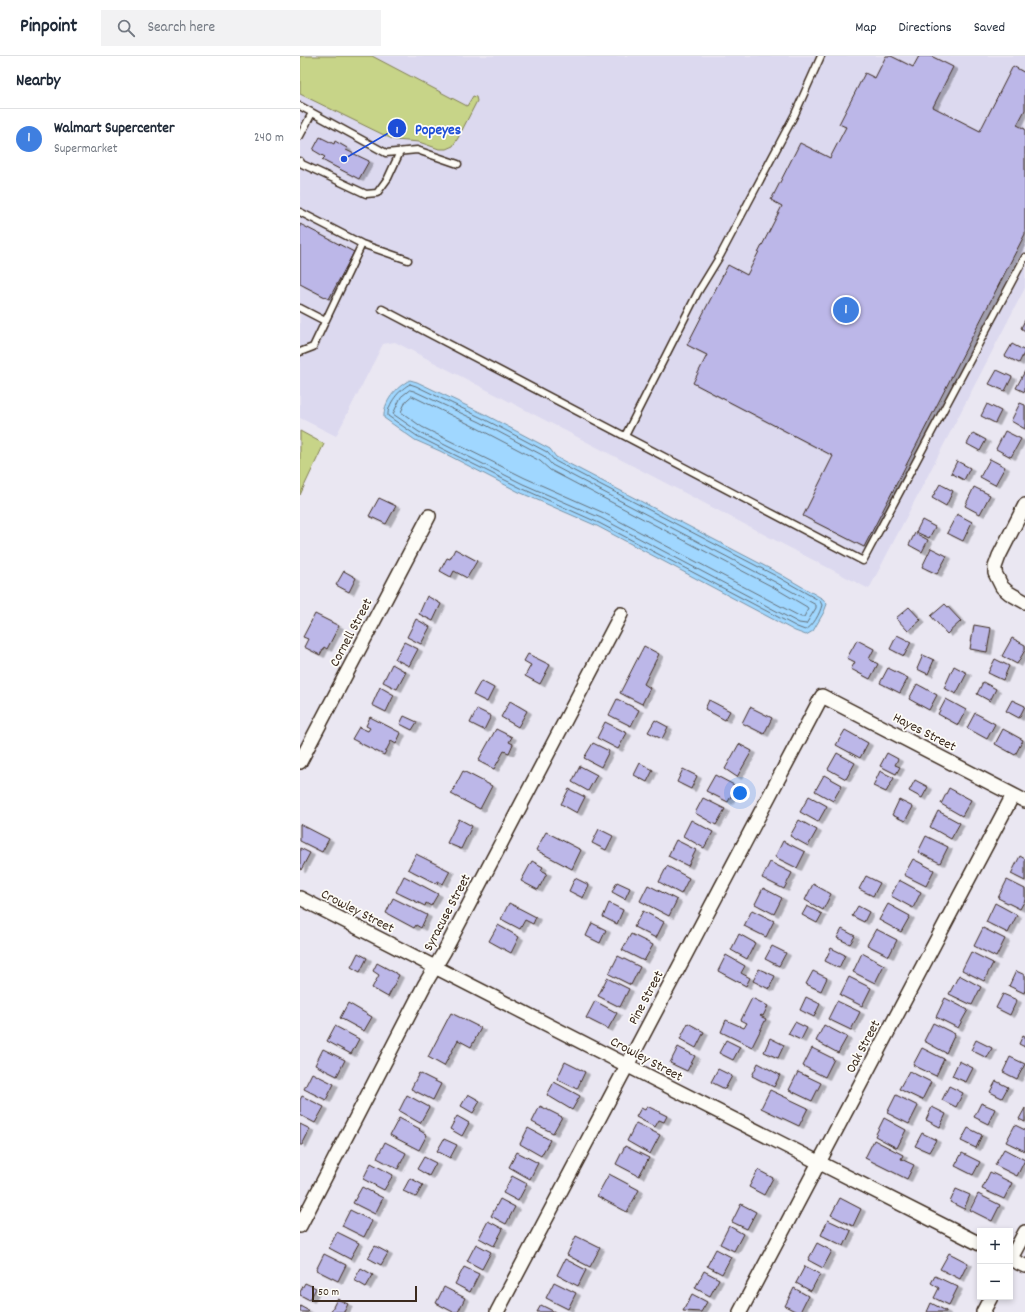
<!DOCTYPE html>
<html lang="en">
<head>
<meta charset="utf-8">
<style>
  :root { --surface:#fff; --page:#f2f2f3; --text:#1f2937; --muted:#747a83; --line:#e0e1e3; --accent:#0b8043 }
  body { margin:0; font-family:Dekko,sans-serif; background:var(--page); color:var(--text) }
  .controls { position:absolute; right:12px; bottom:12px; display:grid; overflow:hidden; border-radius:0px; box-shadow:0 2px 6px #0003 }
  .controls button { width:36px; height:36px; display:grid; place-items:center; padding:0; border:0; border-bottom:1px solid var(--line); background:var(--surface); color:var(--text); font:20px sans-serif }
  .scale { position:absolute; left:12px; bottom:10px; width:105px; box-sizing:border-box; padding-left:4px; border:2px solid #3b2a1e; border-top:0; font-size:11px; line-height:14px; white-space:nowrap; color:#3b2a1e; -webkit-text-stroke:3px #fdfcf7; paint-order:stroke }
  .you { position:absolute; left:440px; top:737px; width:14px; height:14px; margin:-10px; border:3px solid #fff; border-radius:50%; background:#1a73e8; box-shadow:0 0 0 6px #1a73e833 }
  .badge { display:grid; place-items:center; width:26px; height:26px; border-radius:50%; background:var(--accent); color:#fff; font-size:13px; font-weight:700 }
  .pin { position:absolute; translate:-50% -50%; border:2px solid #fff; box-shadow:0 1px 4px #0006 }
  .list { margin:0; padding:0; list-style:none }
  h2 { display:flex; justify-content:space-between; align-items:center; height:52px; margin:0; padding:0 16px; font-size:17px }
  h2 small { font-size:13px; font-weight:400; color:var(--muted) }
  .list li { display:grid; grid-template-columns:26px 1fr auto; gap:12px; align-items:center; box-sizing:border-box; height:60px; padding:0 16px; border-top:1px solid var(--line) }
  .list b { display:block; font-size:15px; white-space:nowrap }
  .list p { margin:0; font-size:13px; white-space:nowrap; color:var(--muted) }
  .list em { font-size:13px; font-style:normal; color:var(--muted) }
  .icon { flex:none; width:22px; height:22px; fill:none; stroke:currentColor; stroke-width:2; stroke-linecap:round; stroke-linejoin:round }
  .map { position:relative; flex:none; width:725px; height:1256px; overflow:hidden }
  header { display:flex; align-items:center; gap:24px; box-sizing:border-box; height:56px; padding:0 20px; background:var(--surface); border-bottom:1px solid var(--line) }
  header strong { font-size:19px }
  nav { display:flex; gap:22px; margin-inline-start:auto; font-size:14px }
  .search { width:280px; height:36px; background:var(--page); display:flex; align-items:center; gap:10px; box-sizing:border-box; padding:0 14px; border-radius:0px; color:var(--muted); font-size:15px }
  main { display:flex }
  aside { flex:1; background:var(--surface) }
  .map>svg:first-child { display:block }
</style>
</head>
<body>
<header>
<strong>Pinpoint</strong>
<div class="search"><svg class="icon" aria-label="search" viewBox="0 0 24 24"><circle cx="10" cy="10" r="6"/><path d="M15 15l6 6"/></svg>Search here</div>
<nav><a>Map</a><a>Directions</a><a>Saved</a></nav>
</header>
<main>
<aside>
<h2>Nearby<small></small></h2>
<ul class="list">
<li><span class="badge" style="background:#3f7fe0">1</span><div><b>Walmart Supercenter</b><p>Supermarket</p></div><em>240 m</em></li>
</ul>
</aside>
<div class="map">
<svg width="725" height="1256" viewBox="0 0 725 1256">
  <defs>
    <filter id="shadow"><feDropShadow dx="4.5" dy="2.5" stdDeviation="0" flood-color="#0004"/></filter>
  </defs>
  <rect width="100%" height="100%" fill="#eae7f2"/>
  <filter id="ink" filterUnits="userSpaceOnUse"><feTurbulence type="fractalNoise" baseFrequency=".025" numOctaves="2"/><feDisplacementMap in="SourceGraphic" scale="8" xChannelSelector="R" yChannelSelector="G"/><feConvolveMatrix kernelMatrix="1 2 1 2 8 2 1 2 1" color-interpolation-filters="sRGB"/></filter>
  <g filter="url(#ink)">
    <!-- built -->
    <path fill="#dcd9ef" d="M0 0H725V232L569 533 95 286 83 288 36 380 0 362Z"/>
    <!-- green -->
    <path fill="#c7d488" stroke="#817f53" d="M0 0H72L167 50 173 40 176 41 177 45 158 82 153 90 146 93H139L119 86 95 84 90 82 0 38Z
      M0 375 24 388 0 439Z"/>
    <!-- water -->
    <path fill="#a0d7ff" stroke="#7892a5" d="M110 324 117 326 184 358 250 393 256 401 480 518 523 543 527 548 524 556 513 575 506 579 495 575 297 470 219 436 140 395 115 384 84 362C83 346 96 331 110 324Z"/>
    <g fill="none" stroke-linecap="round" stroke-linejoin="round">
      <!-- shore -->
      <path stroke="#636f78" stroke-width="1" d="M110 328 116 330 182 362 247 396 255 405 478 521 520 545 522 549C520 557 513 571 505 574L497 571 299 467 221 432 117 380 88 360C87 348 100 333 110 328Z
        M110 334 114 335 180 366 244 400 252 409 475 526 516 549V552L506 568 499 567 301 462 223 428 119 376 93 358 101 341Z
        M112 340 177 372 240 405 250 414 473 531 507 551 508 553 504 561H501L304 457 225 422 122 371 101 356 106 345Z"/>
    </g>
    <!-- building -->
    <path fill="#bcb7e8" stroke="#3b2a1e" filter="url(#shadow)" d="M586 0H591L613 11 619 0H631L653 11 633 51 680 75 713 10 725 17V54L717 69 725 73V178L564 491 503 460 533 400 393 327 407 299 387 289 428 209 447 219 482 150 471 144 500 87 530 102 546 71 539 68 565 17 575 22Z
      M20 81 34 88 35 85 47 92 46 94 69 105 59 123 22 104 25 101 13 94Z
      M0 168 54 196 29 243 0 228Z
      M725 264V275L721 272Z
      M712 288 725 295 719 307 705 300Z
      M697 314 712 321 705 335 689 328Z
      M725 315V336L716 332Z
      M720 347 725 349V373L711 365Z
      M687 348 701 355 695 367 681 360Z
      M705 375 721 383 711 401 696 393Z
      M673 377 686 384 680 395 667 388Z
      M690 403 705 411 695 429 680 421Z
      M657 405 670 412 664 424 651 417Z
      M640 428 653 435 646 450 632 442Z
      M674 431 690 439 680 458 665 450Z
      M79 442 96 450 86 468 69 460Z
      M657 458 672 466 663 485 647 477Z
      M622 464 635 471 629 482 616 476Z
      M615 477 628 484 622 496 609 489Z
      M631 492 647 500 637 518 622 511Z
      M155 493 177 505 167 522 154 515 151 521 140 515 147 502 150 503Z
      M44 515 56 522 49 536 36 529Z
      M127 540 141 548 133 565 119 558Z
      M645 548 661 565 647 578 631 560Z
      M609 551 621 564 608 575 596 562Z
      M15 558 39 570 27 593 24 591 20 599 4 591 8 583 3 581Z
      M116 563 130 571 121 588 107 581Z
      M674 569 691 572 687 596 670 593Z
      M597 579 611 586 604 600 590 593Z
      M712 582 725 589V594L717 608 702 600Z
      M557 584 574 593 569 603 578 608 570 623 551 613 555 606 547 602Z
      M104 586 118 593 109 610 95 603Z
      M344 590 359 598 344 628 350 632 342 648 320 637Z
      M228 598 250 609 240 628 225 620 231 609 224 605Z
      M623 599 634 604 628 618 617 613Z
      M695 603 709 610 703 624 688 617Z
      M92 608 106 616 97 633 83 626Z
      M654 610 667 617 656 638 644 632Z
      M588 612 608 622 600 637 580 627Z
      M181 625 194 632 187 646 173 639Z
      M683 626 696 633 690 645 677 638Z
      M617 628 637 639 629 654 609 643Z
      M80 631 94 639 86 656 72 649Z
      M317 643 339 654 331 670 309 659Z
      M646 643 666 654 658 669 638 658Z
      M409 644 430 655 425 664 405 653Z
      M712 644 725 650 719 662 706 655Z
      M210 645 227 655 218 671 201 661Z
      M450 651 472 662 464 678 442 667Z
      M177 653 191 660 184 674 170 667Z
      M675 657 695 668 687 683 667 672Z
      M104 660 117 666 112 674 100 668Z
      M70 661 101 677 96 688 91 685 84 699 52 683 59 671 68 675 70 672 66 670Z
      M355 664 368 671 362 683 348 676Z
      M305 666 327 677 318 693 297 682Z
      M196 673 212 681 209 686 213 688 209 697 204 695 194 713 178 705Z
      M703 673 723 684 715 699 695 688Z
      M545 674 568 687 560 702 536 689Z
      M293 687 309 695 301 711 284 702Z
      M439 688 452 695 437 721 425 713Z
      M537 697 555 707 546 723 528 713Z
      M587 697 598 703 595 709 600 711 596 718 580 710Z
      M340 707 353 714 347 726 334 719Z
      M280 710 297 719 288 735 272 726Z
      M383 713 397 720 391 733 377 726Z
      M163 715 192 730 180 753 151 738Z
      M580 715 594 722 586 736 573 730Z
      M415 719 436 730 428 746 406 735Z
      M524 719 542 729 533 745 515 735Z
      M615 724 628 731 622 742 609 735Z
      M649 732 671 744 662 760 641 748Z
      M269 733 285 741 277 757 261 748Z
      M509 740 527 750 518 766 500 756Z
      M403 742 425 753 416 769 395 757Z
      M599 744 613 751 605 765 592 759Z
      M638 755 660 767 651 783 630 771Z
      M159 763 172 770 161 793 147 787Z
      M391 764 413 776 404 792 383 780Z
      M499 764 517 774 508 790 490 780Z
      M0 768 29 783 22 796 0 785Z
      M299 773 313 780 306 794 292 787Z
      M246 776 281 794 272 813 236 794Z
      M626 780 648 791 640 807 618 796Z
      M376 784 396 794 388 810 368 800Z
      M483 785 505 796 497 812 475 801Z
      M0 792 10 797 1 814H0Z
      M116 798 150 815 143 828 138 825 137 828 108 813Z
      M720 800 725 803V825L711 818Z
      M613 803 634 814 626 830 604 819Z
      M232 805 243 811 241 814 247 817 238 834 221 825Z
      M470 806 492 817 484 833 462 822Z
      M367 810 389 822 381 838 359 826Z
      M104 820 138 838 131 850 126 847 125 850 96 836Z
      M566 820 580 827 573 840 559 833Z
      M275 822 289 829 283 842 269 835Z
      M599 824 621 836 613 852 591 840Z
      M707 824 725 833V844L720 853 698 842Z
      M317 826 330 832 325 843 312 836Z
      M513 828 531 838 523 854 505 844Z
      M348 829 377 844 369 860 340 845Z
      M463 832 482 842 474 858 455 848Z
      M93 842 127 859 121 872 116 869 114 872 86 857Z
      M209 847 236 861 233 868 225 864 220 873 201 863Z
      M309 847 323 854 317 868 303 861Z
      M695 847 717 859 708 877 686 866Z
      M588 848 610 860 601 876 579 864Z
      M507 850 522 858 517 867 502 859Z
      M558 850 569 856 564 866 552 860Z
      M452 854 474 865 466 881 444 870Z
      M343 855 364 866 356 882 334 871Z
      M292 867 306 874 300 887 286 880Z
      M198 869 219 881 211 897 189 885Z
      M683 872 705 883 696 901 674 890Z
      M542 873 555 880 550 888 537 882Z
      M576 873 597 884 589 900 567 889Z
      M331 878 353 889 344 905 322 894Z
      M439 878 455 887 447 903 431 894Z
      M472 890 486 897 479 910 465 903Z
      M531 892 545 899 539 912 525 905Z
      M671 896 693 907 684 925 662 914Z
      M58 897 67 902 60 916 51 911Z
      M562 897 584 909 575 927 553 916Z
      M426 899 445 910 441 917 450 922 446 930 418 915Z
      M318 900 340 911 331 929 309 918Z
      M77 907 99 919 88 941 72 932 79 919 73 915Z
      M459 913 475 920 469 933 453 925Z
      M513 915 527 922 521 935 506 928Z
      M716 915 725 919V934L724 937 709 930Z
      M659 919 681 931 672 949 649 938Z
      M549 921 571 932 562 950 540 939Z
      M307 922 329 933 320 951 298 940Z
      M703 938 717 944 710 959 696 952Z
      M506 941 520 948 514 961 500 954Z
      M452 942 468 950 463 960 461 959 460 960 466 963 452 991 421 976 426 964 444 972 447 967 441 964Z
      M645 942 668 954 658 972 636 961Z
      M295 945 317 957 308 973 286 962Z
      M537 945 560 956 551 974 528 963Z
      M48 947 72 961 64 975 40 962Z
      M151 957 181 972 171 991 158 984 144 1010 128 1001Z
      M495 966 507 972 501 984 488 978Z
      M388 967 404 976 396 992 380 983Z
      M633 967 655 978 646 997 624 985Z
      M524 969 547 981 538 997 516 985Z
      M35 970 59 983 51 998 27 985Z
      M723 979 725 980V991L719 988Z
      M470 982 484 989 478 1002 464 996Z
      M426 984 440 991 433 1004 419 997Z
      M676 984 692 992 687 1002 671 994Z
      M378 991 395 1000 387 1015 370 1007Z
      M512 992 534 1003 525 1021 503 1010Z
      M622 992 644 1003 636 1020 613 1009Z
      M23 993 45 1004 37 1020 15 1009Z
      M710 1001 725 1008 717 1023 703 1016Z
      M659 1005 673 1012 666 1026 652 1020Z
      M265 1006 285 1016 277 1033 257 1023Z
      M458 1007 480 1019 474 1031 452 1020Z
      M418 1013 432 1020 425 1033 411 1026Z
      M609 1015 631 1026 622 1044 599 1033Z
      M498 1016 521 1027 512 1045 489 1034Z
      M12 1017 34 1028 26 1044 4 1033Z
      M119 1017 141 1028 133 1044 111 1033Z
      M696 1025 708 1031 702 1042 690 1036Z
      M254 1026 280 1040 272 1054 247 1039Z
      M649 1030 663 1037 656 1051 642 1044Z
      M470 1034 508 1052 499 1070 461 1052Z
      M168 1038 180 1045 173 1057 161 1050Z
      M107 1039 129 1051 120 1067 99 1055Z
      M596 1039 618 1050 609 1068 587 1057Z
      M2 1040 24 1051 15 1067 0 1059V1044Z
      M681 1047 695 1053 688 1068 674 1061Z
      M240 1050 262 1061 253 1077 232 1066Z
      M347 1050 367 1060 364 1066 359 1064 355 1071 336 1061 341 1052 345 1054Z
      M632 1051 646 1058 640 1071 626 1064Z
      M725 1052V1066L719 1063Z
      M157 1060 169 1067 162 1080 150 1073Z
      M99 1062 120 1073 119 1074 127 1079 119 1094 90 1079Z
      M584 1062 606 1074 597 1092 575 1080Z
      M336 1067 360 1079 350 1098 327 1085Z
      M0 1068 10 1073 2 1089H0Z
      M715 1069 725 1074V1095L706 1086Z
      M228 1072 250 1084 241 1100 220 1088Z
      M668 1072 682 1079 676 1092 661 1085Z
      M622 1077 636 1084 629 1096 615 1090Z
      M144 1083 157 1089 150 1102 137 1095Z
      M574 1084 603 1099 601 1103 614 1109 607 1123 565 1102Z
      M85 1086 106 1097 98 1113 77 1102Z
      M325 1090 349 1102 339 1120 316 1108Z
      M704 1093 725 1104 717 1120 695 1109Z
      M217 1096 238 1107 230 1123 209 1111Z
      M662 1097 680 1106 673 1119 655 1110Z
      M124 1101 136 1107 129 1120 117 1113Z
      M71 1107 93 1119 84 1134 63 1123Z
      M458 1114 473 1122 464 1139 449 1131Z
      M690 1116 712 1127 704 1143 682 1133Z
      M309 1118 339 1134 327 1156 297 1140Z
      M212 1120 227 1128 218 1145 203 1137Z
      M110 1122 123 1129 116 1141 103 1135Z
      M62 1131 83 1142 75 1158 53 1147Z
      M656 1133 670 1139 664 1153 650 1146Z
      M678 1138 700 1149 692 1165 670 1154Z
      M540 1142 561 1153 553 1170 531 1159Z
      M200 1143 215 1151 206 1168 191 1160Z
      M441 1148 456 1156 447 1173 432 1166Z
      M50 1154 72 1165 64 1181 42 1170Z
      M528 1164 551 1175 544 1190 521 1179Z
      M188 1165 203 1173 194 1190 179 1182Z
      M429 1170 443 1178 434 1195 420 1188Z
      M37 1176 59 1187 50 1203 29 1192Z
      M276 1180 300 1192 290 1211 267 1199Z
      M517 1187 532 1195 523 1212 508 1204Z
      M176 1188 191 1196 182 1213 167 1205Z
      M75 1190 88 1197 81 1209 68 1202Z
      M416 1193 431 1201 422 1218 407 1210Z
      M649 1197 668 1207 660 1223 640 1213Z
      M24 1198 46 1209 38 1225 16 1214Z
      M265 1203 286 1214 278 1230 257 1219Z
      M505 1210 520 1218 511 1235 496 1227Z
      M164 1211 179 1218 170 1236 155 1228Z
      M61 1212 73 1219 66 1231 54 1224Z
      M404 1215 419 1223 410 1240 395 1232Z
      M635 1220 658 1231 649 1249 634 1242 639 1232 631 1227Z
      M254 1226 276 1237 268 1253 246 1242Z
      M5 1227 16 1232 10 1244 0 1239V1236Z
      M144 1231 165 1242 158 1256H153L136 1247Z
      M494 1232 508 1240 500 1256H497L485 1250Z
      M392 1238 407 1246 401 1256 383 1255Z
      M37 1243 48 1248 44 1256H34L31 1255Z
      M631 1247 646 1255V1256H627Z
      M241 1249 255 1256H237Z
      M0 1250 9 1255 8 1256H0Z"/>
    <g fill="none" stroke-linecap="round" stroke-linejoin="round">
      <defs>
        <path id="lane" d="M0 50 86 97 117 94 158 108
          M0 80 12 57
          M0 105 2 108 66 138 77 137 88 122 100 96
          M0 156 62 188 108 204
          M0 252 25 265
          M82 253 563 505 725 201
          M0 296 13 291 62 188
          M325 380 398 236 420 200 495 58 521 0"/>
        <path id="street" d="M725 449 699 500 695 511V517L702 531 709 537 725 546
          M0 706 129 460
          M0 842C226 958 453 1074 680 1188
          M0 1170 125 928 144 896 321 558
          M710 1203 725 1210
          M710 1204 725 1176
          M197 1256 522 640 725 745
          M440 1256 713 739
          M683 1256 691 1241"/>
      </defs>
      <!-- lane casing -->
      <use href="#lane" stroke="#3b2a1e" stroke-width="9"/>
      <!-- street casing -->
      <use href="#street" stroke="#3b2a1e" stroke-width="16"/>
      <!-- lane -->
      <use href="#lane" stroke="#fdfcf7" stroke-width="6"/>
      <!-- street -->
      <use href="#street" stroke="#fdfcf7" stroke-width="13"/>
    </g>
  </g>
  <g text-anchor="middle" stroke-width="3.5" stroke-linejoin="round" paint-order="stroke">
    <!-- street labels -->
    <g font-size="14" fill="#3b2a1e" stroke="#fdfcf7">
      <text transform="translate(50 576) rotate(-62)" y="5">Cornell Street</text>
      <text transform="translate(625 675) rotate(27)" y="5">Hayes Street</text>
      <text transform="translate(58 854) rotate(27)" y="5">Crowley Street</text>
      <text transform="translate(146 856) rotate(-62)" y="5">Syracuse Street</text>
      <text transform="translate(345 941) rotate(-62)" y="5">Pine Street</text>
      <text transform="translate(562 990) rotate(-62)" y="5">Oak Street</text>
      <text transform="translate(347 1002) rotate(28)" y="5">Crowley Street</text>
    </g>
  </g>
  <!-- callouts -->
  <path fill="none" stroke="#1d4ed8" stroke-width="1.5" d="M44 103L97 72"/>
  <g fill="#1d4ed8" stroke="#fdfcf7" stroke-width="1.5">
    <circle cx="44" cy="103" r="4"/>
    <circle cx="97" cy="72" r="10"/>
  </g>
  <g font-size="12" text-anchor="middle" font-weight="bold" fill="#fff">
    <text x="97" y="77">1</text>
  </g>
  <g font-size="15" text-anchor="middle" font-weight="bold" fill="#1d4ed8" stroke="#fdfcf7" stroke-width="3.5" stroke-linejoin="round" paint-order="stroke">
    <text x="138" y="78">Popeyes</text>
  </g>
</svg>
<div class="controls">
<button>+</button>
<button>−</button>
</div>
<div class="scale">50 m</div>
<div class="you"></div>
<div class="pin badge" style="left:546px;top:254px;background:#3f7fe0">1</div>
</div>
</main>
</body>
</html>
